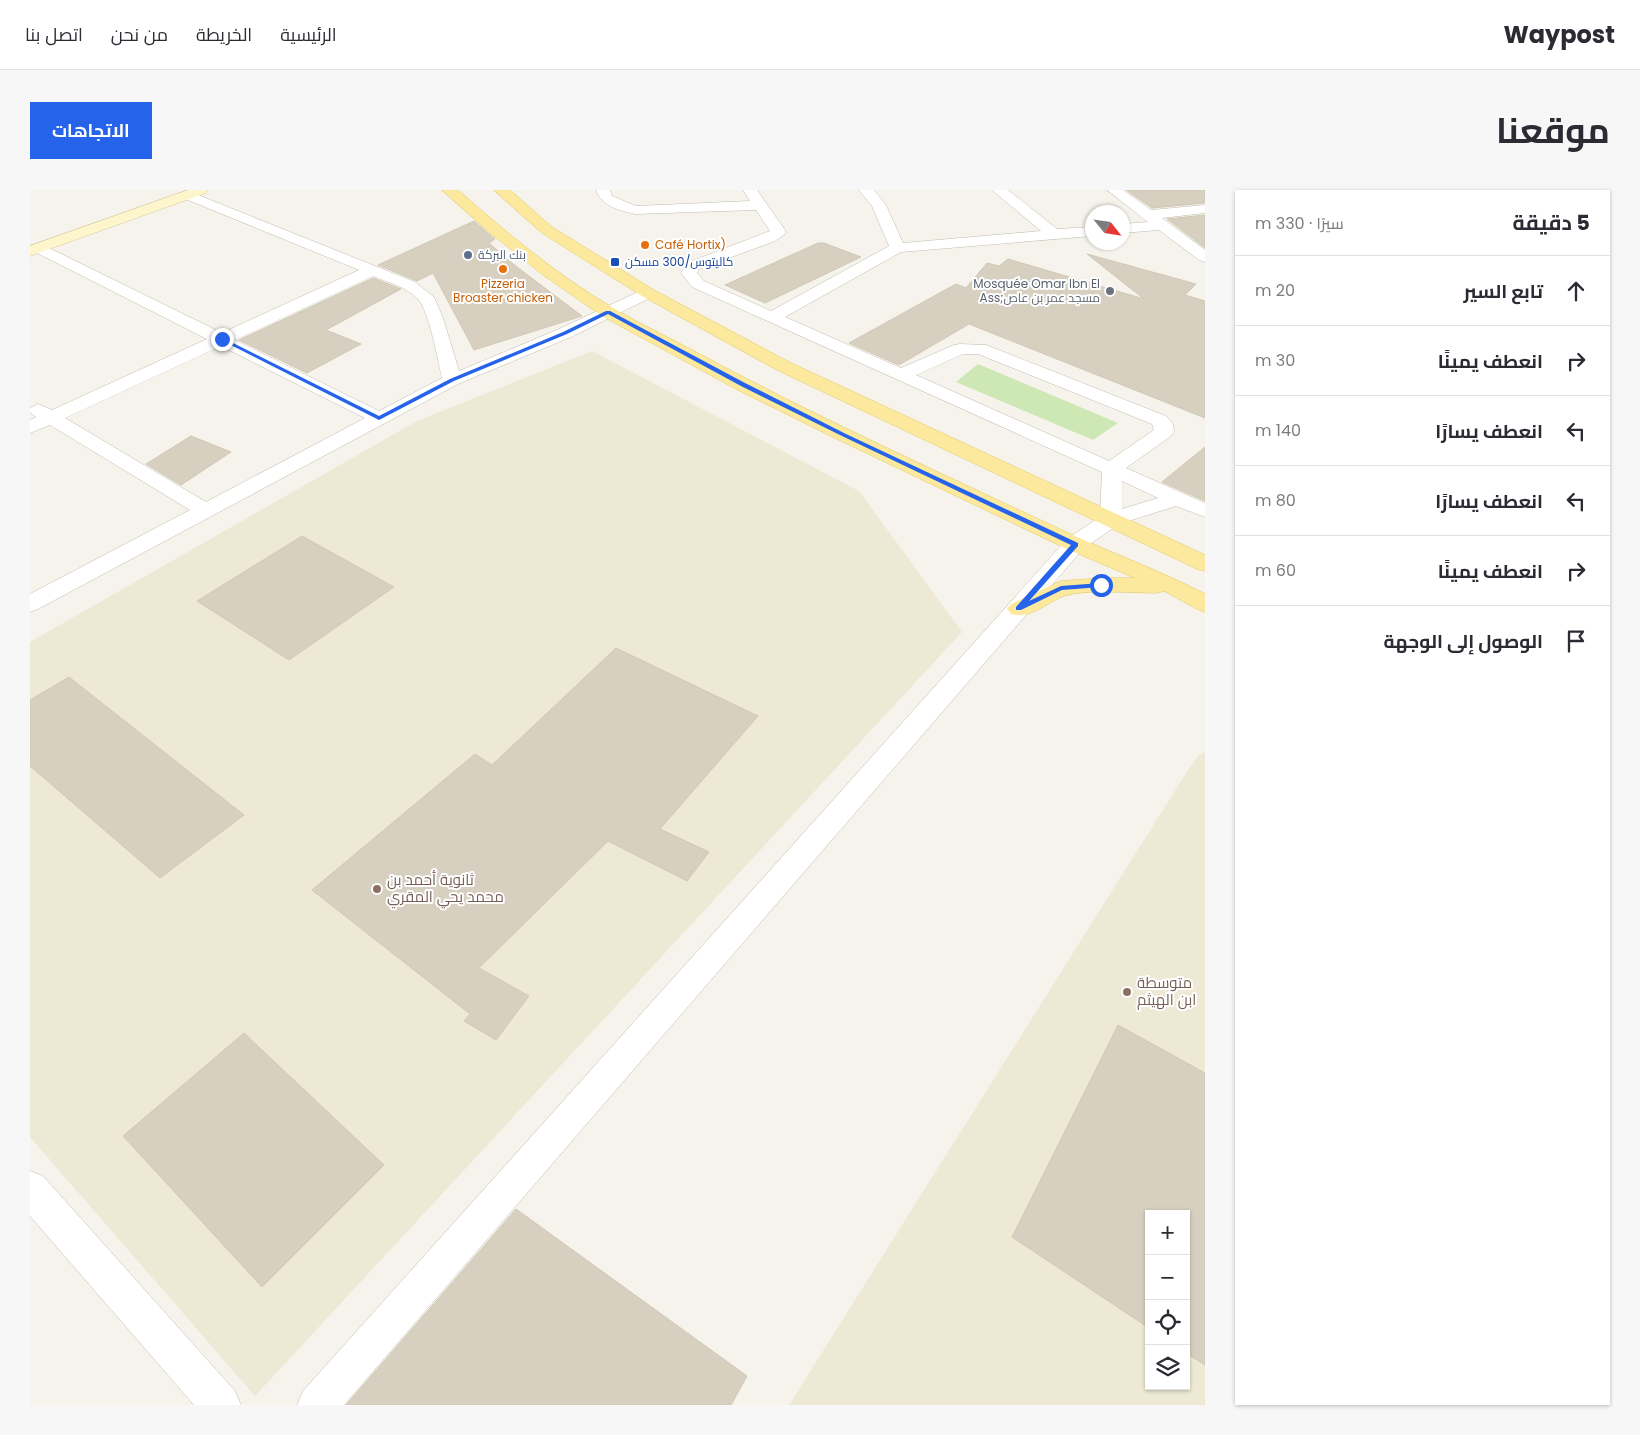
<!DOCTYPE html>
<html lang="ar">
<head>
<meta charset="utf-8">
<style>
  :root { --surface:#fff; --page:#f7f7f7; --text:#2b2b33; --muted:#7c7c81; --line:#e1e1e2; --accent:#2563eb }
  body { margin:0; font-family:Poppins,Cairo,sans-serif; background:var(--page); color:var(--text); direction:rtl }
  .controls { position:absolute; right:15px; bottom:15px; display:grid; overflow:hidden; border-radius:0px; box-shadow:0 1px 4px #0004 }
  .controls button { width:45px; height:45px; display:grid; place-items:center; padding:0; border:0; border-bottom:1px solid var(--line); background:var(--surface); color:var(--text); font:25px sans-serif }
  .compass { position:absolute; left:1055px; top:15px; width:45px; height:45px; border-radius:50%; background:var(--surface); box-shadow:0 1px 4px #0004; rotate:120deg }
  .stop { position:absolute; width:15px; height:15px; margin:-11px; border:4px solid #2563eb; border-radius:50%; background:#fff }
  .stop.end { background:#2563eb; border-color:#fff; box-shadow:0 1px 5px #0008 }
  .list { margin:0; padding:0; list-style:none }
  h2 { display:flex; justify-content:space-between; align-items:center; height:65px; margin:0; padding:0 20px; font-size:21px }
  h2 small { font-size:16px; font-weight:400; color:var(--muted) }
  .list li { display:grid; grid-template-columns:32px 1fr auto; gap:15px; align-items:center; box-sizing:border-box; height:70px; padding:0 20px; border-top:1px solid var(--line) }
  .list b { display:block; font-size:19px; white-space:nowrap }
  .list em { font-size:16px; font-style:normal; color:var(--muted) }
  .icon { flex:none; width:28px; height:28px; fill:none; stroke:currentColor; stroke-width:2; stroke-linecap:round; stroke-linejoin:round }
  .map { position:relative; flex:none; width:1175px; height:1215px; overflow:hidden; direction:ltr; border-radius:0px }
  header { display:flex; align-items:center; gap:30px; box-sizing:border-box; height:70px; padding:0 25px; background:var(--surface); border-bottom:1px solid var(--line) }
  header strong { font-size:24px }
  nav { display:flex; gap:28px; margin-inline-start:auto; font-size:18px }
  .intro { display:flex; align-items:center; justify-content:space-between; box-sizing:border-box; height:120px; padding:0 30px }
  h1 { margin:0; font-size:35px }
  .button { padding:12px 22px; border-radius:0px; background:var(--accent); color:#fff; font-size:18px; font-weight:700 }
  main { display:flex; gap:30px; padding:0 30px }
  aside { flex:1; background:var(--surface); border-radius:0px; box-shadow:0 1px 4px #0004 }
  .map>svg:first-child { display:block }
</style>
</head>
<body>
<header>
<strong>Waypost</strong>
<nav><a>الرئيسية</a><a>الخريطة</a><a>من نحن</a><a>اتصل بنا</a></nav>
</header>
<div class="intro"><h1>موقعنا</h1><a class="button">الاتجاهات</a></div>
<main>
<aside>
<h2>5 دقيقة<small>سيرًا · 330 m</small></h2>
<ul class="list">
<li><svg class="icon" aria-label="ahead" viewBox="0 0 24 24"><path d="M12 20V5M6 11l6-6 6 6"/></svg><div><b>تابع السير</b></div><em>20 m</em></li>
<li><svg class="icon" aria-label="right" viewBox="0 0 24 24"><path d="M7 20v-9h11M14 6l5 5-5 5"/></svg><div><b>انعطف يمينًا</b></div><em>30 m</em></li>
<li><svg class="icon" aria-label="left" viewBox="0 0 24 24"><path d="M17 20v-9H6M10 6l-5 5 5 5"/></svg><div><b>انعطف يسارًا</b></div><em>140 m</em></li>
<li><svg class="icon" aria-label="left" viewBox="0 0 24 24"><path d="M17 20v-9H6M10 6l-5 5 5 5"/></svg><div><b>انعطف يسارًا</b></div><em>80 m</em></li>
<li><svg class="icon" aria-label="right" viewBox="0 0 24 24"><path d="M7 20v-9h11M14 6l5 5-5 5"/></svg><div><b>انعطف يمينًا</b></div><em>60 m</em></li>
<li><svg class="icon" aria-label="arrive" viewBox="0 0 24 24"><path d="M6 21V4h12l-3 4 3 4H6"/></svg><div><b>الوصول إلى الوجهة</b></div></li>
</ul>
</aside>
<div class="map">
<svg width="1175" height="1215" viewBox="0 0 1175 1215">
  <rect width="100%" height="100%" fill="#f5f3eb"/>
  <!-- education -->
  <path fill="#eee9d5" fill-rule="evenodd" d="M562 161 829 301 932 442 225 1206 0 947V452L387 231Z
    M1175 562V1215H759L1158 580 1169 565ZM1119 1024H1156V1196H1119Z"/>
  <!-- green -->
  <path fill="#cde8b5" d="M948 174 1088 233 1063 250 926 192Z"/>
  <!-- building -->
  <path fill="#d7d0c1" stroke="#d1c8b4" d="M1096 0H1175V13L1122 18Z
    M1175 25V58L1137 29Z
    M444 31 465 49 459 53 483 74 552 126 444 160 403 83 387 91 348 75Z
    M788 53H794L831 67 735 113 695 95Z
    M1057 64 1166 94 1155 105 1175 111V228L939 134 869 175 819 153 926 94 936 98 957 73 969 76 978 69 1114 109Z
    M343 88 371 99 296 140 331 154 277 183 209 150Z
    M161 246 201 262 151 295 116 274Z
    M1175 257V311L1132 292Z
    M272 346 364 397 259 470 167 411Z
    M586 458 728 526 630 639 679 662 657 691 578 651 449 778 499 806 466 850 434 831 440 824 282 700 445 564 462 575Z
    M39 487 214 625 130 688 0 576V510Z
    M1088 835 1175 883V1175L1156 1163V1024H1119V1138L982 1047Z
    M214 843 354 975 232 1097 93 946Z
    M486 1019 717 1186 701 1215H316Z"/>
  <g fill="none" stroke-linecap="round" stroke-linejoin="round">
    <defs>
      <path id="street" d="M566 0H580L582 6 606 16 720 11 713 0H727L755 40 756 43 745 51 669 79 667 83 674 91 741 121 859 56 842 16 829 0H844L856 15 873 53 1011 41 962 0H978L1027 39 1062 37V46L871 62 755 127 871 178 924 155 930 154 956 155 1136 226 1143 234 1144 242 1141 246 1096 278 1175 313V327L1146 316 1089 334 1053 359 314 1215H267L273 1201 1037 349 1070 327 1072 282 662 97 651 83 657 73 740 41 726 20 605 24C589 20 572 17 566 0ZM933 164H948L1122 234 1124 240 1079 271 886 185ZM1092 291 1128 308 1092 319Z
        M1077 0H1093L1121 20 1175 15V23L1132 28 1175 60V72L1169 70 1129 40 1092 43V34L1118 32Z
        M158 1 385 92 404 107 413 128 429 181 529 139 612 100H624L626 103 624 106 541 147 428 194 8 419 0 422V404L160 320 20 235 0 243V230L6 227 0 222V218L8 214 22 220 177 149 3 61 0 58 3 55H13L192 143 329 80 153 8 151 5 153 2ZM343 86C357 92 377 97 388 109 399 121 408 170 412 188L349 221 205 150ZM191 156 335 228 176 312 35 228Z
        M0 981 13 986 205 1201 211 1215H164L0 1026Z"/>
      <path id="secondary" d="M158 0H178L176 3 0 66V56Z"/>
      <path id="primary" d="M412 0H428C477 43 528 86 585 119 610 134 638 147 664 161 786 227 913 284 1038 343 1084 364 1131 381 1175 404V422L1167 419 1134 401 1127 403C1105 403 1053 399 1034 406 1017 412 1000 430 981 424L977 419 981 414 1031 391 1071 388H1105L1037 359 807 249 706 199 572 126 513 85 459 42Z
        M464 0H480L522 37 624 100 759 172 1175 365V381L1167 379 747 180 612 106 512 43Z"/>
    </defs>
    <!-- street casing -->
    <use href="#street" stroke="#c1bcae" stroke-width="1"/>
    <!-- secondary casing -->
    <use href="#secondary" stroke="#d4c99c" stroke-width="1"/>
    <!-- primary casing -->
    <use href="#primary" stroke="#e2c96c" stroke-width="1"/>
    <!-- street -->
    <use href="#street" fill="#fff" fill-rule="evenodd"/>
    <!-- secondary -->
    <use href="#secondary" fill="#fdf6cd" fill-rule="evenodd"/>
    <!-- primary -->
    <use href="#primary" fill="#fce99d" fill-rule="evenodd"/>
  </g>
  <!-- route -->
  <path fill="#2563eb" d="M576 121H580L715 193 816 244 1048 353V356L999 411 1031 396 1071 393 1074 395 1071 397 1032 400 991 420H986V417L1041 355 812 246 711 196 578 124 537 144 424 191 349 230 189 149 193 148 349 226 420 189 533 142Z"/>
  <!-- markers -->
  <g fill="#e8710a" stroke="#fff" stroke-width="2">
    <circle cx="615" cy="55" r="5"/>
    <circle cx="473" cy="79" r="5"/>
  </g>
  <circle fill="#5c6f8a" stroke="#fff" stroke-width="2" cx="438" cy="65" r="5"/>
  <rect fill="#1a4fb4" stroke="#fff" stroke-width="2" x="580" y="67" width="10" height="10" rx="2.5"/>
  <circle fill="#6b7280" stroke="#fff" stroke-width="2" cx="1080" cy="101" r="5"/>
  <g fill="#8d6e63" stroke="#fff" stroke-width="2">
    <circle cx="347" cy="699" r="5"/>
    <circle cx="1097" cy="802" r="5"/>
  </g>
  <g text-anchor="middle" stroke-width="4" stroke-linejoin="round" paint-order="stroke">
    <!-- far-food labels -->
    <g font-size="12" fill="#c56008" stroke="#fff" text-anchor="start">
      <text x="625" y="59">Café Hortix)</text>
      <text x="473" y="98" text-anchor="middle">Pizzeria<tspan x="473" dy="14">Broaster chicken</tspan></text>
    </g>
    <!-- far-service labels -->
    <g font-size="12" fill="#4e5e75" stroke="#fff" text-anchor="start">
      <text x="448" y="69">بنك البركة</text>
    </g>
    <!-- far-transit labels -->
    <g font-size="12" fill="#164399" stroke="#fff" text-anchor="start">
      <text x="595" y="76">كاليتوس/300 مسكن</text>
    </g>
    <!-- far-worship labels -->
    <g font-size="12" fill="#5b616d" stroke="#fff" text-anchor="end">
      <text x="1070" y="98">Mosquée Omar Ibn El<tspan x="1070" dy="14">Ass;مسجد عمر بن عاص</tspan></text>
    </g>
    <!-- education labels -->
    <g font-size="15" fill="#785e54" stroke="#fff" text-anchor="start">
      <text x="357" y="695">ثانوية أحمد بن<tspan x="357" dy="17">محمد يحي المقري</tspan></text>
      <text x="1107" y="798">متوسطة<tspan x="1107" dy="17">ابن الهيثم</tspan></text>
    </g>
  </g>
</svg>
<div class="controls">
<button>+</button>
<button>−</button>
<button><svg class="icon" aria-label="locate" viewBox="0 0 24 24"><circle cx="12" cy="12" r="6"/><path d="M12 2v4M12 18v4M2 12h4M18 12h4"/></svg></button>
<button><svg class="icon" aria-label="layers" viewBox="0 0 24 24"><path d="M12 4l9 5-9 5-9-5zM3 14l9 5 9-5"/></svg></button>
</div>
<svg class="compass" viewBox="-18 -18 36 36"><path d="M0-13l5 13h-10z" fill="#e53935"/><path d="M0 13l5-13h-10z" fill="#7c7c81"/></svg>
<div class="stop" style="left:1071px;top:395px"></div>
<div class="stop end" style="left:192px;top:149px"></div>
</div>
</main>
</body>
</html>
